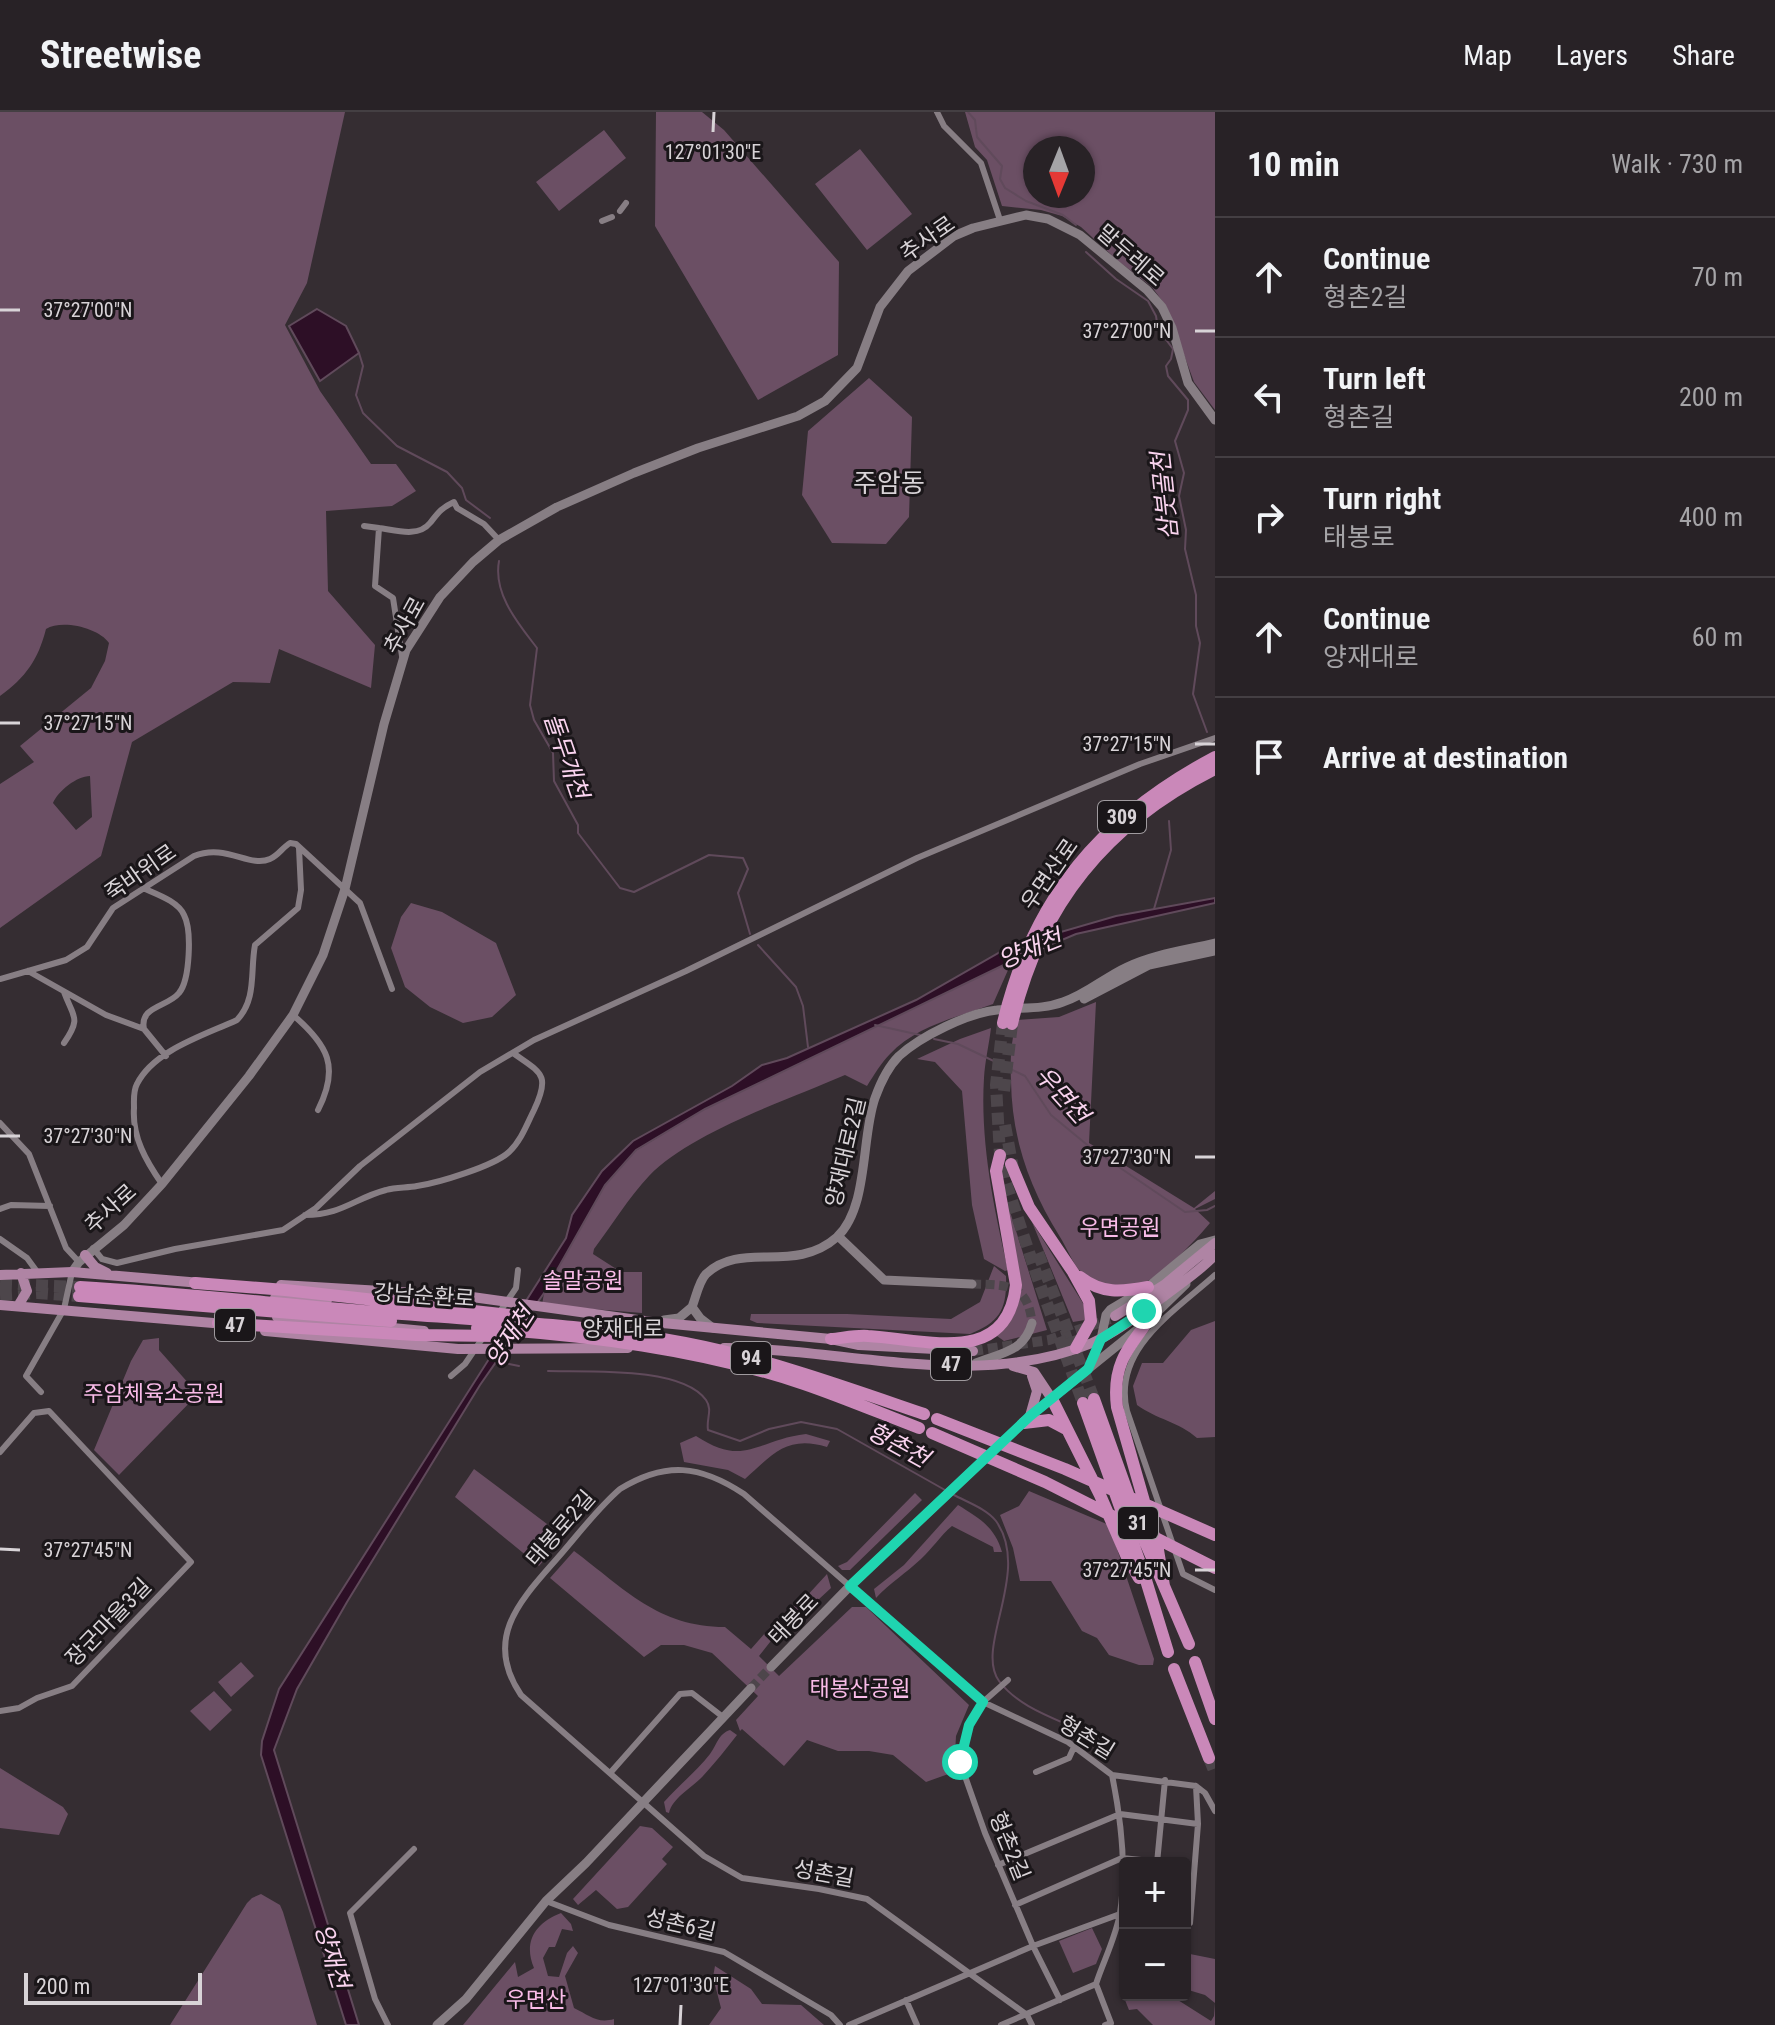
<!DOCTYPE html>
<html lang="en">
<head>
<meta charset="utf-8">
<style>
  :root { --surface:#282226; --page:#342f32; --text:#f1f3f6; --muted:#a5a4a7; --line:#443f43 }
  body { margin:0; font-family:"Roboto Condensed","Noto Sans KR",sans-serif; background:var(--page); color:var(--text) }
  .controls { position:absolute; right:24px; bottom:24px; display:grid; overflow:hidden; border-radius:8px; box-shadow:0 2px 6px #0004 }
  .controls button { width:72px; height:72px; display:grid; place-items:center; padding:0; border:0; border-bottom:2px solid var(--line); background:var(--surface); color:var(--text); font:40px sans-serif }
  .compass { position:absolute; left:1023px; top:24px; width:72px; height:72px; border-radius:50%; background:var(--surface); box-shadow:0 2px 6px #0004; rotate:181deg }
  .scale { position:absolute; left:24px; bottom:20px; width:178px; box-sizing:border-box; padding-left:8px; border:4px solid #d8d3d7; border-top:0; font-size:22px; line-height:28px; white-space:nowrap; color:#d8d3d7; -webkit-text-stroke:6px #1a1619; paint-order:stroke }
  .stop { position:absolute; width:24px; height:24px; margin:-18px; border:6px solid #1fd5b0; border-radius:50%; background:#fff }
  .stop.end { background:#1fd5b0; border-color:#fff; box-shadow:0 2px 8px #0008 }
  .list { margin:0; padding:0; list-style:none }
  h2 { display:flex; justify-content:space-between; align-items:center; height:104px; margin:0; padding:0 32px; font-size:34px }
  h2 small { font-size:26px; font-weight:400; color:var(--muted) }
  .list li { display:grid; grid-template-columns:52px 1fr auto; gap:24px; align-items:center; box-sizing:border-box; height:120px; padding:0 32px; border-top:2px solid var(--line) }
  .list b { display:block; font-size:30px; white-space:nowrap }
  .list p { margin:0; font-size:26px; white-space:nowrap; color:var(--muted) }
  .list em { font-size:26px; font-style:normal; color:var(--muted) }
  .icon { flex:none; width:44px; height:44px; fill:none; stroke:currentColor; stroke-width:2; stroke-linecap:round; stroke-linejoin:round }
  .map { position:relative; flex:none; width:1215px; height:1913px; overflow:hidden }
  header { display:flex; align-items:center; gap:48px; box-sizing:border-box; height:112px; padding:0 40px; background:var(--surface); border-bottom:2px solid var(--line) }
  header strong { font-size:38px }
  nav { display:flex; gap:44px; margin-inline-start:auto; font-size:28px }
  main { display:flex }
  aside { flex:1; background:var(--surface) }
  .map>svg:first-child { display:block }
</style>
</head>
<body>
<header>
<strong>Streetwise</strong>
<nav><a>Map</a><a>Layers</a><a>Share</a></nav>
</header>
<main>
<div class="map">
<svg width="1215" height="1913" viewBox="0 0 1215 1913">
  <rect width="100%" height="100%" fill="#352d32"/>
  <!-- green -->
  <path fill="#6b4f64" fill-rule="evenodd" d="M0 0H345L307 171 285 213 320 279 371 352H396L416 379 392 394 326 399 328 479 375 533 371 576 279 537 270 571 233 570 132 630 101 744 0 816V672L34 650 20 634 91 576 105 549 109 531C99 516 62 507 46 517 38 548 26 565 0 584ZM90 664 92 705 76 718 53 691C58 679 77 664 90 664Z
    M656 0H702L724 18 839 150 838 243 758 288 655 114Z
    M965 0H1215V298L1194 270 1166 194 1152 175 1117 148 1081 115 1062 104 1041 98 1002 94 987 48 975 35ZM1035 36H1083V84H1035Z
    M604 18 626 46 559 99 536 70Z
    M860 37 912 102 867 138 815 72Z
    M869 266 912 305 909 405 886 432 832 431 802 383 808 319Z
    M411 791 442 800 496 831 516 883 492 905 463 911 430 895 405 875 391 836 401 805Z
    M1012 849 993 892C958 905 916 914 890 942 881 951 874 963 867 974L845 963C788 988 691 1020 649 1064 629 1085 612 1113 594 1137L593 1142 621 1160H642V1201L542 1193 544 1181 605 1073 632 1041 705 997Z
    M1096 890 1089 1031 1194 1096 1215 1079V1087L1195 1097 1210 1111C1197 1127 1160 1166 1141 1172 1124 1177 1097 1174 1083 1162 1073 1153 1067 1136 1060 1125 1029 1075 1012 1027 1011 969 1010 948 1011 928 1017 908L1059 905Z
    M991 916C989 933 985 949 984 966 980 1030 994 1097 1008 1158L1005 1159 984 1147 972 1093 962 979 935 950 917 947 960 927Z
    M1002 1074 1047 1218 1004 1229 997 1224 1016 1198 1020 1165Z
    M1032 1110 1086 1196 1085 1208 1073 1210Z
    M994 1154 1006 1164C1007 1196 1001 1210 970 1222L757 1211 750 1208 751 1202H847L951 1207 980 1190Z
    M1215 1209V1325L1197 1326C1179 1310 1156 1307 1137 1293L1133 1274 1142 1251H1163L1191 1218Z
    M159 1226V1238L198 1282 119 1363 94 1338 131 1249 143 1228Z
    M806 1322 830 1329 827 1335C787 1323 773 1342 745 1367L728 1358 684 1350 680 1331 696 1324C745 1356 756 1328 806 1322Z
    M474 1357 547 1412 543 1416 559 1430 539 1454 455 1385Z
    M1029 1379 1109 1413 1154 1547 1153 1553H1139L1109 1543 1097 1526 1082 1519 1051 1469H1020L1013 1436 1000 1403 1019 1394Z
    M915 1381 922 1388 850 1458H842L838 1454 847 1450Z
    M958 1393C979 1406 995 1415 1002 1440H994L993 1435 952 1414C940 1424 933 1436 921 1447 906 1461 890 1471 876 1486L874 1477 904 1453Z
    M574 1439C625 1477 658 1515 725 1515L751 1537 779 1505 805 1486 827 1462 831 1476 804 1501 785 1511 759 1544 779 1564 852 1495H866L969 1593 956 1624 954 1660 926 1670 893 1643 869 1639H838L807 1628 784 1654 742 1617 740 1619 736 1608 758 1584 712 1541 684 1533H661L644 1545 550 1466Z
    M241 1550 254 1564 231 1585 218 1570Z
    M214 1579 232 1598 210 1619 190 1599Z
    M730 1618 737 1623C726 1637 715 1651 703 1664 692 1676 673 1685 669 1701L666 1700 664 1690C679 1673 696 1660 710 1642 717 1633 718 1622 730 1618Z
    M0 1656 63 1695 68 1702 59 1723 0 1716Z
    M640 1714 652 1716 673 1735 662 1747 667 1752 628 1795 617 1797 596 1778 578 1793 573 1787Z
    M261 1782 280 1793 283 1800 317 1913H170L247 1791 252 1786Z
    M561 1801 571 1812 573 1819 562 1817 555 1835H549L543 1846 548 1864 559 1865 567 1841 573 1834 578 1841 565 1864 574 1896C589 1903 597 1912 614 1907V1913H463L515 1850 518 1865 534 1856C523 1830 535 1811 561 1801Z
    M1092 1816 1102 1837 1096 1852 1073 1861 1059 1829Z
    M1185 1841 1215 1847V1913H1153L1137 1897 1129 1898 1125 1888 1127 1883H1170L1211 1909 1214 1904 1215 1891 1205 1883 1185 1877Z
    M715 1854 751 1877 762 1892 801 1893 824 1913H709L721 1896 713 1865Z"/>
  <!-- water -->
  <path fill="#2d0f26" stroke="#604a5b" stroke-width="2" d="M317 197 346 214 359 241 320 269 289 214Z
    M1215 786V791L1076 822 1012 849 705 997 636 1038 605 1073 544 1181 480 1273 347 1490 297 1577 274 1638 359 1913H346L261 1643 262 1629 279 1577 566 1126 572 1103 602 1059 633 1029 732 974 762 953 787 946 916 888 1009 835 1116 804Z"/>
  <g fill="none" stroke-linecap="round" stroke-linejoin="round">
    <!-- stream -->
    <path stroke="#604a5b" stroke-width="2" d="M968 0 975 8 977 25 1002 54 1000 67 1005 76 1026 89 1063 103 1076 113
      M1086 140 1116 167 1148 189 1156 204 1158 217 1173 237 1171 247 1166 254 1168 264 1188 288V298L1175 329 1184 361 1179 384 1186 418 1185 437 1196 483V514L1200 531 1193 582 1207 620
      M359 241 363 254 356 283 363 301 397 334 447 360 462 376 466 388 490 406
      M499 449C493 482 518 511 537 536L530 593 534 608 553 641 554 669 578 713V721L620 776 634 780 709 743 743 746 748 757 738 781 750 822
      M1154 797 1171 738 1169 709
      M758 833 796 875 803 894 808 935
      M875 913 920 923
      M934 927 958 932 1025 964 1051 1003 1091 1036 1185 1100 1207 1098 1215 1094
      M509 1252 519 1254
      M548 1259C587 1260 682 1254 706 1288 713 1298 706 1307 708 1318L740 1329 769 1317 801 1310 837 1317 945 1378
      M954 1383C967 1390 987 1397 996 1409 1032 1460 974 1535 999 1569 1020 1597 1058 1607 1088 1622"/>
    <!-- secondary-tunnel -->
    <path stroke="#4d464b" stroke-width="9" stroke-dasharray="9 4.5" stroke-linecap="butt" d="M972 1172C1006 1173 1028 1171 1032 1211
      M751 1576 771 1555"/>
    <!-- primary-tunnel -->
    <path stroke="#4d464b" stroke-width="10" stroke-dasharray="10 5" stroke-linecap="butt" d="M973 1239 1049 1228 1110 1207"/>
    <!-- highway-tunnel -->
    <path stroke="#4d464b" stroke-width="12" stroke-dasharray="12 6" stroke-linecap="butt" d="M1003 911 996 973 1000 1043 1006 1071 1038 1167 1083 1291
      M1004 979 1012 912
      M1005 1013 1014 1062
      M1038 1141 1094 1287
      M0 1172 80 1175
      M0 1183 38 1181 79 1184
      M1209 1646 1215 1661"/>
    <!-- street -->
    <path stroke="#877e84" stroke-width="6" d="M937 0 944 14 981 51 1000 108
      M620 99 626 91
      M602 109 612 105
      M364 414 379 416
      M402 544 393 486 375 474 379 416C395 418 418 426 430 411 438 401 441 396 454 390L457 396 484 412 499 428
      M143 776C156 782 178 789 184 803 192 818 190 868 179 881 168 895 139 894 144 917
      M28 859 106 903 144 917 166 944
      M0 867 66 848 87 835 113 796 194 744C226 731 249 756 270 747 278 744 283 735 290 731L296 732 360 791 392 877
      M293 903C328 933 340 955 318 998
      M64 931C82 905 73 905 64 880
      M0 1011 29 1042 66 1136 79 1150
      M162 1072C146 1049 132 1025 134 996 134 988 133 979 137 972 154 938 205 923 237 908 257 887 250 859 255 833L298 796 301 778 299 736
      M0 1097 11 1093 50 1094
      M305 1103C342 1103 355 1086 386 1078 396 1075 407 1076 417 1074 438 1071 494 1054 509 1040 521 1029 527 1012 534 998 551 962 541 961 513 941
      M0 1127 27 1146 38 1161
      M93 1136 102 1147 117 1151 175 1137 283 1118 316 1096 360 1054 480 960 534 928 686 859 917 746 1140 652 1215 626
      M1215 1163C1175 1199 1112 1237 1127 1299L1183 1462 1215 1478
      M499 1201 516 1176 518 1158
      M451 1264 465 1252 484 1224
      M41 1280 26 1264 64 1197 72 1160
      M0 1340 34 1301 49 1299 191 1450 72 1574 37 1586 19 1596 0 1599
      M1008 1568 983 1590 969 1613 960 1650 985 1721 1033 1834 1060 1888
      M611 1660 680 1582 692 1581 723 1605
      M1036 1660 1069 1646 1074 1635
      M1112 1663 1196 1674 1198 1712
      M1196 1674 1205 1681 1215 1699
      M1157 1751 1165 1668
      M998 1753 1120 1702 1198 1712 1190 1811H1185
      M546 1789 609 1813 724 1840 831 1903 840 1913
      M1015 1793 1122 1746 1170 1751
      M1096 1872 1111 1911 1105 1913
      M906 1888 917 1913
      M388 1913 375 1887 350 1801 414 1737
      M849 1913 1033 1834 1120 1802 1125 1803
      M1001 1913 1096 1872C1103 1850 1116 1825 1120 1801 1127 1756 1121 1707 1112 1663L1068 1630 983 1590 744 1382C700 1353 666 1349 620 1377 598 1396 580 1420 561 1442 524 1485 481 1524 521 1583L704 1744 742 1766 819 1777 867 1787 1027 1903 1032 1913"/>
    <!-- secondary -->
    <path stroke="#877e84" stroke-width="9" d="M1084 887 1149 853 1215 839
      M838 1124 884 1168 972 1172
      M72 1160 79 1150 124 1113 162 1072 249 964 293 903 323 843 345 777 384 612 406 538 440 485 473 450 499 428 557 395 634 361 698 336 798 304 825 289 857 256 880 195 908 159 954 124 973 116 1026 103 1048 107 1080 123 1147 178 1162 195 1172 216 1188 271 1215 308
      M692 1195C696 1185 699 1169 706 1162 742 1128 794 1163 837 1125 869 1095 861 1025 875 986 880 972 889 954 899 944 921 924 968 901 997 898 1019 895 1042 898 1063 890 1087 882 1105 865 1127 855 1154 842 1186 838 1215 831
      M692 1195 700 1206 713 1216
      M664 1208 679 1206 692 1195
      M976 1251C1001 1241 1024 1240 1032 1211
      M1088 1257 1101 1227 1106 1203 1111 1197 1148 1175 1200 1132 1215 1128
      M771 1555 850 1474 1030 1304 1149 1208 1186 1172
      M437 1913 466 1887 546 1789 586 1751 751 1576"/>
    <!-- primary -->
    <path stroke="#af84a4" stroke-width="10" d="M85 1143 95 1155 107 1161
      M0 1163 72 1160 201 1171
      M281 1173 465 1184 652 1210 831 1227 859 1233 973 1239
      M275 1186 327 1188
      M0 1193 225 1212
      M18 1194 27 1179 21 1161
      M1115 1204 1164 1173 1215 1131
      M277 1205 424 1219
      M265 1219 458 1237 628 1236
      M724 1236C844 1236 976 1279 1092 1231 1117 1220 1141 1201 1163 1185 1181 1171 1200 1159 1215 1143
      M1013 1254 1034 1260 1052 1287
      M1030 1304 1037 1279 1032 1264"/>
    <!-- highway -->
    <path stroke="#ca88b9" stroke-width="12" d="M1003 911C1033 785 1102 705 1215 645
      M1012 912C1039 793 1107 711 1215 657
      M1011 1052 1029 1095 1073 1160 1089 1189 1091 1209 1076 1236
      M1080 1165C1102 1182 1121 1180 1148 1175
      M195 1171 285 1178 510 1203
      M80 1175C183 1181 286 1193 389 1201 488 1209 588 1212 685 1231 768 1247 845 1275 924 1302
      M79 1184 391 1209
      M1149 1208C1126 1238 1112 1255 1117 1295L1158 1438 1164 1474
      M218 1211 416 1223 498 1224
      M477 1216C586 1223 700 1237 804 1272 842 1285 880 1301 919 1316
      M831 1227C843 1226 856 1223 868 1224 925 1227 1007 1256 1016 1173L996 1059 1000 1043
      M1052 1287 1100 1383 1127 1445 1139 1466
      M1094 1287 1146 1432 1189 1532
      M1083 1291 1145 1465 1168 1540
      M937 1307 1065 1357 1215 1423
      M1024 1311 1049 1308 1066 1317
      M932 1321 1045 1370 1215 1456
      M1195 1550 1215 1607
      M1174 1557 1209 1646"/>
  </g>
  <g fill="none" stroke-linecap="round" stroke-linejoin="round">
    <!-- route -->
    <path stroke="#1fd5b0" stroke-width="10" d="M960 1650 969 1613 983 1590 850 1474 1030 1304 1088 1257 1101 1227 1144 1199"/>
  </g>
  <!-- ticks -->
  <path fill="none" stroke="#d8d3d7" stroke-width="3" d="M713 20 714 0M0 198H20M1195 219H1215M0 611H20M1195 632H1215M0 1024H20M1195 1045H1215M0 1437 20 1438M1195 1458H1215M680 1913 681 1893"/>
  <g text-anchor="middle" stroke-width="6" stroke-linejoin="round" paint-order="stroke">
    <!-- shield labels -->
    <g fill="#1a1619" stroke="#9f9a9e" stroke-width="2">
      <rect x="1098" y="689" width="48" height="32" rx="6"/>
      <rect x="215" y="1197" width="40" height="32" rx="6"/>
      <rect x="731" y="1230" width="40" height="32" rx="6"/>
      <rect x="931" y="1236" width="40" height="32" rx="6"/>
      <rect x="1118" y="1395" width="40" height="32" rx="6"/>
    </g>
    <g font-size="20" font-weight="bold" fill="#d8d3d7">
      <text x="1122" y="712">309</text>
      <text x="235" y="1220">47</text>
      <text x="751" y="1253">94</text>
      <text x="951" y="1259">47</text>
      <text x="1138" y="1418">31</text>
    </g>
    <!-- street labels -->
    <g font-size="22" fill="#d8d3d7" stroke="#1a1619">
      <text transform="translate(927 126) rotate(-35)" y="8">추사로</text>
      <text transform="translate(1131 143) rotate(41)" y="8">말두레로</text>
      <text transform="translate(404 513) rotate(-61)" y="8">추사로</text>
      <text transform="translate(140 760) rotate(-35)" y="8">죽바위로</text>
      <text transform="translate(1049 762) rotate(-55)" y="8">우면산로</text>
      <text transform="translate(845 1040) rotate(-77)" y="8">양재대로2길</text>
      <text transform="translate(110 1096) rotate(-42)" y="8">추사로</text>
      <text transform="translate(424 1183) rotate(4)" y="8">강남순환로</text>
      <text x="623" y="1224">양재대로</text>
      <text transform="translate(560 1416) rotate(-49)" y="8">태봉로2길</text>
      <text transform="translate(793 1507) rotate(-46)" y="8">태봉로</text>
      <text transform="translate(108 1510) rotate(-46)" y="8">장군마을3길</text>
      <text transform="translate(1087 1625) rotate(32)" y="8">형촌길</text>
      <text transform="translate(1010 1734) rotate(68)" y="8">형촌2길</text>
      <text transform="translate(824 1761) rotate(10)" y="8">성촌길</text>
      <text transform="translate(681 1812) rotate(13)" y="8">성촌6길</text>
    </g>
    <!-- park labels -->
    <g font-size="22" fill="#f9bbe8" stroke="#1a1619">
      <text x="1120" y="1123">우면공원</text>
      <text x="583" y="1176">솔말공원</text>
      <text x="154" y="1289">주암체육소공원</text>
      <text x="860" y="1584">태봉산공원</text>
      <text x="536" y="1895">우면산</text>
    </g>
    <!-- water labels -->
    <g font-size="24" font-style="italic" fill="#fad4ef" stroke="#1a1619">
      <text transform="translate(1165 384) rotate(-96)" y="8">삼붓골천</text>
      <text transform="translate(566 644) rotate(71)" y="8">돌무개천</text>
      <text transform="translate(1030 837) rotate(-22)" y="8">양재천</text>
      <text transform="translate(1062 983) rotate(48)" y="8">우면천</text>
      <text transform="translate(510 1225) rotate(-57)" y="8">양재천</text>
      <text transform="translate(898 1333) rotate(29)" y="8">형촌천</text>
      <text transform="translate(332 1844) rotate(73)" y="8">양재천</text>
    </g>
    <!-- quarter labels -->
    <g font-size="26" fill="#d8d3d7" stroke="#1a1619">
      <text x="889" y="380">주암동</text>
    </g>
  </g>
  <g font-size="20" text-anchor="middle" fill="#d8d3d7" stroke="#1a1619" stroke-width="6" stroke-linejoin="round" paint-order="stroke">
    <text x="713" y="47">127°01'30"E</text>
    <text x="88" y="205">37°27'00"N</text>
    <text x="1127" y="226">37°27'00"N</text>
    <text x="88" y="618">37°27'15"N</text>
    <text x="1127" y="639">37°27'15"N</text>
    <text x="88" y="1031">37°27'30"N</text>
    <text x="1127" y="1052">37°27'30"N</text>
    <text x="88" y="1445">37°27'45"N</text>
    <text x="1127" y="1465">37°27'45"N</text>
    <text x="681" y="1880">127°01'30"E</text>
  </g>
</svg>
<div class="controls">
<button>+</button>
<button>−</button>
</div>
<svg class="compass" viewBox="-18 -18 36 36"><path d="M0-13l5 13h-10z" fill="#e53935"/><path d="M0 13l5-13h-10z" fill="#a5a4a7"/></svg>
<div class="scale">200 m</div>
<div class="stop" style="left:960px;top:1650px"></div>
<div class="stop end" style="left:1144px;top:1199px"></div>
</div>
<aside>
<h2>10 min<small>Walk · 730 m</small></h2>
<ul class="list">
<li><svg class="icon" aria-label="ahead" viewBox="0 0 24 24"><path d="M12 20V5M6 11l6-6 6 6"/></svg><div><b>Continue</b><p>형촌2길</p></div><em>70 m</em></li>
<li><svg class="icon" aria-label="left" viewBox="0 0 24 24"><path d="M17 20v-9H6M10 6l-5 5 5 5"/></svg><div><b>Turn left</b><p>형촌길</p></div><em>200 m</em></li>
<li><svg class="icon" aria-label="right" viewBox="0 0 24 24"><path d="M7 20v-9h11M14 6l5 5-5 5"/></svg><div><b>Turn right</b><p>태봉로</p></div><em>400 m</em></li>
<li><svg class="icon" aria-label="ahead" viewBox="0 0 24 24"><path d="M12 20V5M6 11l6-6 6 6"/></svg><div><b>Continue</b><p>양재대로</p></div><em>60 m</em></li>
<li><svg class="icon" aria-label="arrive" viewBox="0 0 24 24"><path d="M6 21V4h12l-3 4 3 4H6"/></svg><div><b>Arrive at destination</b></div></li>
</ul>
</aside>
</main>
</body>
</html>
